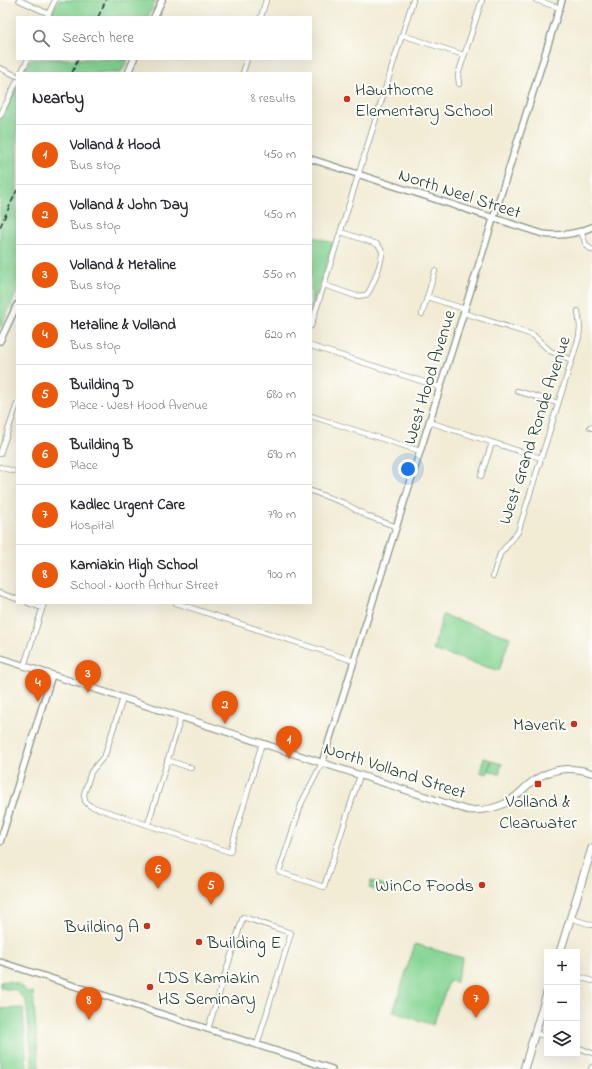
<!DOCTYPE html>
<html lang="en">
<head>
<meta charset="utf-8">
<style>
  :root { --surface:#fff; --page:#f7f7f7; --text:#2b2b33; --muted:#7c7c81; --line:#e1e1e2; --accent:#ea580c }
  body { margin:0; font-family:"Indie Flower",sans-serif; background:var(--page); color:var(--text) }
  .controls { position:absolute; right:12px; bottom:12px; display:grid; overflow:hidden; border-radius:0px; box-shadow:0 4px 16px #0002 }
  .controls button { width:36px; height:36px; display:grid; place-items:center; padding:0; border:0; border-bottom:1px solid var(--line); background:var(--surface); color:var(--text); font:20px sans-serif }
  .you { position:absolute; left:408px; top:469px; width:14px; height:14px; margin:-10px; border:3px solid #fff; border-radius:50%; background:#1a73e8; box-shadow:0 0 0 6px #1a73e833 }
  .badge { display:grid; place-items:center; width:26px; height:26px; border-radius:50%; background:var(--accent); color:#fff; font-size:13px; font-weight:700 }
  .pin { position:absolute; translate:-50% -33px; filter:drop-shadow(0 1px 2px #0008) }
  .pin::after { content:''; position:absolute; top:21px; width:14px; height:12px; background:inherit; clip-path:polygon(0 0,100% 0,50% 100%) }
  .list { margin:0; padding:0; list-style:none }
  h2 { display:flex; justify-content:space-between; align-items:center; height:52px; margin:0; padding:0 16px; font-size:17px }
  h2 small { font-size:13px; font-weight:400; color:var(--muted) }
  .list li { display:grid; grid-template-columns:26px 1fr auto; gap:12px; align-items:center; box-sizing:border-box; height:60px; padding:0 16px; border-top:1px solid var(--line) }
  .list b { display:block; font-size:15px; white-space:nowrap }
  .list p { margin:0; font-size:13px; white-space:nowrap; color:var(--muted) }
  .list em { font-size:13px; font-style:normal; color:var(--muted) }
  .icon { flex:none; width:22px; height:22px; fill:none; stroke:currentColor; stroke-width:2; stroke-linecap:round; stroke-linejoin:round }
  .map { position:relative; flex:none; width:592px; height:1069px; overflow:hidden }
  .search { position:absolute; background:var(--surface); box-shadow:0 4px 16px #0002; left:16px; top:16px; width:296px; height:44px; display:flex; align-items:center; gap:10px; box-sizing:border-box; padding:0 14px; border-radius:0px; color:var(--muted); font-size:15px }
  .panel { position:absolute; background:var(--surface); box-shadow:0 4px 16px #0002; left:16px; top:72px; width:296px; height:532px; border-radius:0px }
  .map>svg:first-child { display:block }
</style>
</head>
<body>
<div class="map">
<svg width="592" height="1069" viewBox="0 0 592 1069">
  <rect width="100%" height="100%" fill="#fdfcf7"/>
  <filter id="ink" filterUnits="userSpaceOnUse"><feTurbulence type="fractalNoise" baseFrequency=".025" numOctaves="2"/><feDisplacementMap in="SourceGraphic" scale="8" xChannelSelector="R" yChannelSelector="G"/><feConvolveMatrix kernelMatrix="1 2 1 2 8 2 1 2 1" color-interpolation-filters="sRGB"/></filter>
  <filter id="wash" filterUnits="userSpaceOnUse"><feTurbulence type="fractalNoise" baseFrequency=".012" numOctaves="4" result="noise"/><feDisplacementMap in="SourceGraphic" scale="16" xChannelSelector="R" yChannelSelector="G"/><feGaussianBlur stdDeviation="0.9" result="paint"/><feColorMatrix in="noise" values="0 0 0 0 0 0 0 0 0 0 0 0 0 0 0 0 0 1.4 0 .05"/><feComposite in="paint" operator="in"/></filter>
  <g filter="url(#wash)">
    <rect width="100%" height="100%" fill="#f2ecd5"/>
    <!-- green -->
    <path fill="#84d493" stroke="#528864" d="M58 0H156L148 17H50Z
      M30 59H128L121 73H23Z
      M17 86V292L0 328V121Z
      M311 236 333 243 311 311Z
      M443 615 510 637 499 671 433 650Z
      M484 758 491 760 487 774 480 772Z
      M492 761 502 764 499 774 489 771Z
      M371 881 387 886 385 893 369 888Z
      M415 944 463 958 456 982 449 981 433 1025 393 1012Z
      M8 981 18 984 29 993 33 992 39 1069H33L26 1001 15 990 0 988V982Z
      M23 1008 27 1069H0V1009Z"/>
  </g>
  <g filter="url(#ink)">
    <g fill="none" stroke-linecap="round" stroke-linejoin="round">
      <defs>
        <path id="minor" d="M19 0 49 14
          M536 0 560 8
          M47 17 55 0
          M261 17 266 0
          M402 35 464 55
          M0 68 17 76
          M21 73 28 59
          M243 73 247 59
          M459 84 458 75 482 0
          M0 116 17 81
          M581 231 586 245 592 250
          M324 285 356 296 366 295C372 290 383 259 382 251 381 248 379 246 377 244L341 232
          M427 297 465 309
          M464 313 533 335 550 351 572 360
          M422 314 435 271
          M311 326 413 0
          M311 346 440 387
          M517 391 558 403
          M311 416 420 451
          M429 422 541 458
          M590 427 592 428
          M0 454 17 404
          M0 467 13 471
          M481 476 492 443
          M311 491 344 503 367 516 397 527
          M493 576 500 554 518 532 579 337 580 327 578 311
          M0 593 17 599
          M28 603 42 608
          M176 603 354 661
          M24 666 44 603
          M123 698 105 755 91 772 84 794 85 801 90 806 230 852 262 743
          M167 760 191 768
          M322 763 302 802 279 872 324 887 360 775
          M148 824 181 717
          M570 918 592 925
          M577 976 592 981
          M208 1029 243 917 291 933 257 1045
          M535 1033 547 1037
          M577 1047 592 1053
          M591 1069 592 1067"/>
        <path id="tertiary" d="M154 17 162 0
          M128 73 134 59
          M311 159 543 234C561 237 576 234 592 227
          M0 341 17 305
          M322 763 562 0
          M0 842 52 675
          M0 962 332 1069"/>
        <path id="secondary" d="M0 658 467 810C480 811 494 809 506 803 515 798 521 791 528 785 547 769 568 765 592 773"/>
        <path id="primary" d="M560 952 592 848
          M524 1069 547 993"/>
      </defs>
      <!-- minor casing -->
      <use href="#minor" stroke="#889484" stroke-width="6"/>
      <!-- tertiary casing -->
      <use href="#tertiary" stroke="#889484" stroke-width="8"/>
      <!-- secondary casing -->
      <use href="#secondary" stroke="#889484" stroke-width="8"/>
      <!-- primary casing -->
      <use href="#primary" stroke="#889484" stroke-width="9"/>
      <!-- minor -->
      <use href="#minor" stroke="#fff" stroke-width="4.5"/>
      <!-- tertiary -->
      <use href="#tertiary" stroke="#fff" stroke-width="5.5"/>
      <!-- secondary -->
      <use href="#secondary" stroke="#fff" stroke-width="6"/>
      <!-- primary -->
      <use href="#primary" stroke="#fff" stroke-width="7"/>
      <!-- rail -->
      <path stroke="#1f3d34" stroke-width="1.5" stroke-dasharray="6 3" stroke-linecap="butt" d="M98 17 106 0
        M72 73 78 59
        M0 227 17 190"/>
    </g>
  </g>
  <!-- markers -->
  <g fill="#c8321e" stroke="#fdfcf7" stroke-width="1.5">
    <circle cx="347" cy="99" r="4"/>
    <circle cx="574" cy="724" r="4"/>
    <rect x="534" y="780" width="8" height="8" rx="2"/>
    <circle cx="482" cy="885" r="4"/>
    <circle cx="147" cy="926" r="4"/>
    <circle cx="199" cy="942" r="4"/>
    <circle cx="150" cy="987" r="4"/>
  </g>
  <g text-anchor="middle" stroke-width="4" stroke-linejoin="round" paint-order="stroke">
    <!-- poi labels -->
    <g font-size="18" fill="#1f3d34" stroke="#fdfcf7" text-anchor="start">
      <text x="355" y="95">Hawthorne<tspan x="355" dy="21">Elementary School</tspan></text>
      <text x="566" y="730" text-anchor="end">Maverik</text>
      <text x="538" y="807" text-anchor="middle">Volland &amp;<tspan x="538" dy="21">Clearwater</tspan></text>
      <text x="474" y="891" text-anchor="end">WinCo Foods</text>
      <text x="139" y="932" text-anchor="end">Building A</text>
      <text x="207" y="948">Building E</text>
      <text x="158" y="983">LDS Kamiakin<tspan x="158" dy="21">HS Seminary</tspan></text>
    </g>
    <!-- street labels -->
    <g font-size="18" fill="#1f3d34" stroke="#fdfcf7">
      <text transform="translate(460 193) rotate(18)" y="6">North Neel Street</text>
      <text transform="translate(429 377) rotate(-73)" y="6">West Hood Avenue</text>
      <text transform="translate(534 430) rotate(-72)" y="6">West Grand Ronde Avenue</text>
      <text transform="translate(395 770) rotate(18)" y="6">North Volland Street</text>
    </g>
  </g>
</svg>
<div class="controls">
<button>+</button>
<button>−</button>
<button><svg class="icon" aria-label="layers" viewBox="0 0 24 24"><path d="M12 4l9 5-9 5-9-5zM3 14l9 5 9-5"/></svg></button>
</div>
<div class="you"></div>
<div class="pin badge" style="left:289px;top:759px">1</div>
<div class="pin badge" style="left:225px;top:724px">2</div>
<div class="pin badge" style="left:88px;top:693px">3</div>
<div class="pin badge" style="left:38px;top:702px">4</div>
<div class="pin badge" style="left:211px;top:905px">5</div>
<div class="pin badge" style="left:158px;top:889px">6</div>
<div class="pin badge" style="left:476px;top:1018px">7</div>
<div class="pin badge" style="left:89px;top:1020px">8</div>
<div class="search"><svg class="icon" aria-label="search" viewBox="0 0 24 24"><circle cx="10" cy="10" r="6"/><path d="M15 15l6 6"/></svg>Search here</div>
<section class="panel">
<h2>Nearby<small>8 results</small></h2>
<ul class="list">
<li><span class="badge">1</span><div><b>Volland &amp; Hood</b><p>Bus stop</p></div><em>450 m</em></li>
<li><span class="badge">2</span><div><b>Volland &amp; John Day</b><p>Bus stop</p></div><em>450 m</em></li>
<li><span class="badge">3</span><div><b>Volland &amp; Metaline</b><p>Bus stop</p></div><em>550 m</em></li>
<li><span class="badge">4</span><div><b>Metaline &amp; Volland</b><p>Bus stop</p></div><em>620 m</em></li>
<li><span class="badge">5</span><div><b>Building D</b><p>Place · West Hood Avenue</p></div><em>680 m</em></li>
<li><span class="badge">6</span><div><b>Building B</b><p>Place</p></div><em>690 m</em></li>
<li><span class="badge">7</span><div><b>Kadlec Urgent Care</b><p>Hospital</p></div><em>790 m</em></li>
<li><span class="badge">8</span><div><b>Kamiakin High School</b><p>School · North Arthur Street</p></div><em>900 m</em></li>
</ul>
</section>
</div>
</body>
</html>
